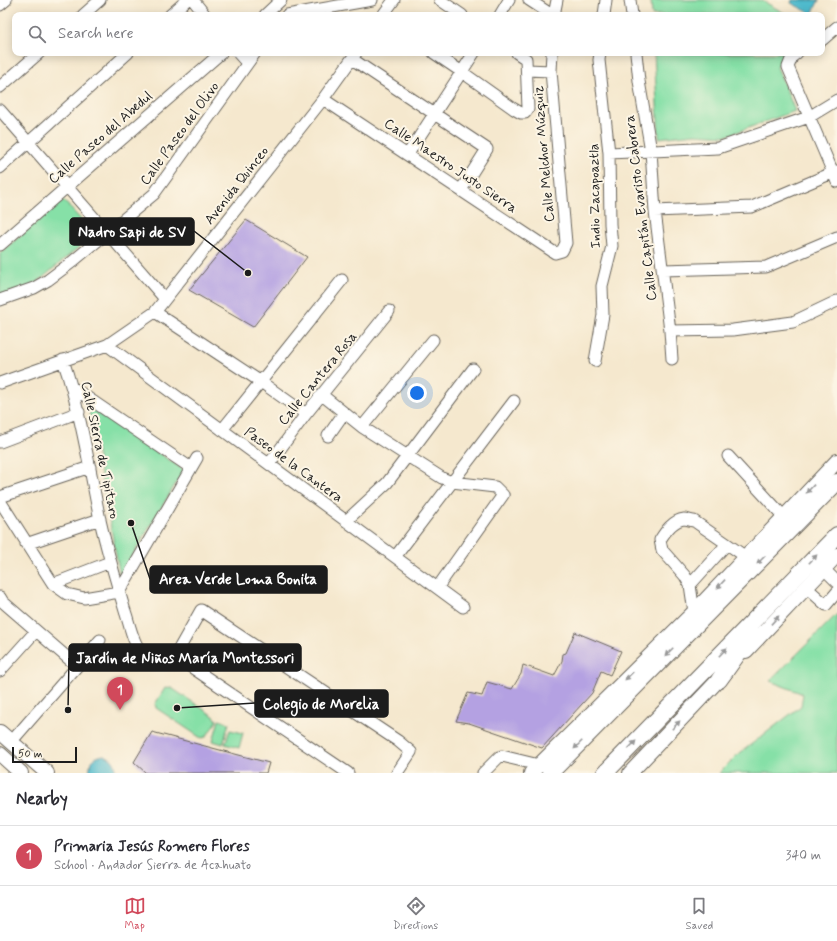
<!DOCTYPE html>
<html lang="en">
<head>
<meta charset="utf-8">
<style>
  :root { --surface:#fff; --page:#f2f2f3; --text:#2b2b33; --muted:#7c7c81; --line:#e1e1e2; --accent:#d1495b }
  body { margin:0; font-family:Mynerve,sans-serif; background:var(--page); color:var(--text) }
  .scale { position:absolute; left:12px; bottom:10px; width:65px; box-sizing:border-box; padding-left:4px; border:2px solid #1c1c1c; border-top:0; font-size:11px; line-height:14px; white-space:nowrap; color:#1c1c1c; -webkit-text-stroke:3px #fcf5e5; paint-order:stroke }
  .you { position:absolute; left:417px; top:393px; width:14px; height:14px; margin:-10px; border:3px solid #fff; border-radius:50%; background:#1a73e8; box-shadow:0 0 0 6px #1a73e833 }
  .badge { display:grid; place-items:center; width:26px; height:26px; border-radius:50%; background:var(--accent); color:#fff; font-size:13px; font-weight:700 }
  .pin { position:absolute; translate:-50% -33px; filter:drop-shadow(0 1px 2px #0008) }
  .pin::after { content:''; position:absolute; top:21px; width:14px; height:12px; background:inherit; clip-path:polygon(0 0,100% 0,50% 100%) }
  .list { margin:0; padding:0; list-style:none }
  h2 { display:flex; justify-content:space-between; align-items:center; height:52px; margin:0; padding:0 16px; font-size:17px }
  h2 small { font-size:13px; font-weight:400; color:var(--muted) }
  .list li { display:grid; grid-template-columns:26px 1fr auto; gap:12px; align-items:center; box-sizing:border-box; height:60px; padding:0 16px; border-top:1px solid var(--line) }
  .list b { display:block; font-size:15px; white-space:nowrap }
  .list p { margin:0; font-size:13px; white-space:nowrap; color:var(--muted) }
  .list em { font-size:13px; font-style:normal; color:var(--muted) }
  .icon { flex:none; width:22px; height:22px; fill:none; stroke:currentColor; stroke-width:2; stroke-linecap:round; stroke-linejoin:round }
  .map { position:relative; flex:none; width:837px; height:773px; overflow:hidden }
  .search { position:absolute; background:var(--surface); box-shadow:0 2px 10px #0003; left:12px; right:12px; top:12px; height:44px; display:flex; align-items:center; gap:10px; box-sizing:border-box; padding:0 14px; border-radius:8px; color:var(--muted); font-size:15px }
  .sheet { height:112px; background:var(--surface) }
  nav { display:flex; justify-content:space-around; align-items:center; box-sizing:border-box; height:56px; border-top:1px solid var(--line); background:var(--surface); font-size:11px; color:var(--muted) }
  nav a { display:grid; justify-items:center; gap:2px }
  nav .on { color:var(--accent) }
  .map>svg:first-child { display:block }
</style>
</head>
<body>
<div class="map">
<svg width="837" height="773" viewBox="0 0 837 773">
  <rect width="100%" height="100%" fill="#fcf5e5"/>
  <filter id="ink" filterUnits="userSpaceOnUse"><feTurbulence type="fractalNoise" baseFrequency=".025" numOctaves="2"/><feDisplacementMap in="SourceGraphic" scale="8" xChannelSelector="R" yChannelSelector="G"/><feConvolveMatrix kernelMatrix="1 2 1 2 8 2 1 2 1" color-interpolation-filters="sRGB"/></filter>
  <filter id="wash" filterUnits="userSpaceOnUse"><feTurbulence type="fractalNoise" baseFrequency=".012" numOctaves="4" result="noise"/><feDisplacementMap in="SourceGraphic" scale="16" xChannelSelector="R" yChannelSelector="G"/><feGaussianBlur stdDeviation="0.9" result="paint"/><feColorMatrix in="noise" values="0 0 0 0 0 0 0 0 0 0 0 0 0 0 0 0 0 1.4 0 .05"/><feComposite in="paint" operator="in"/></filter>
  <g filter="url(#wash)">
    <rect width="100%" height="100%" fill="#f5e8ce"/>
    <!-- green -->
    <path fill="#86e0a7" stroke="#517e62" d="M651 0H761L788 15H652Z
      M654 53H786L777 67 795 111 726 136 695 134 659 138Z
      M63 200 94 234 33 286 0 296V253Z
      M88 406 184 470 120 576Z
      M837 614V773H719L736 756 801 706 803 694 770 681Z
      M170 687 215 717 217 721 206 737 201 738 156 708 155 704 165 688Z
      M219 720 229 723 223 744 213 741Z
      M230 730 243 733 239 748 225 744Z"/>
    <!-- water -->
    <path fill="#4fbacc" stroke="#366b74" d="M792 0H819L812 14 791 3Z
      M104 755C113 758 117 764 115 773H90C88 763 94 756 104 755Z"/>
    <g id="blocks">
      <!-- building -->
      <path fill="#b4a1e2" d="M246 220 307 257 253 327 189 290Z
        M575 632 621 651 610 675 601 671 592 693 542 748 469 723 456 721 468 693 482 696 487 682 512 689 521 674 523 665 554 676 562 661 563 654 566 653Z
        M152 732 201 745 269 763 266 773H146L134 762Z"/>
    </g>
  </g>
  <g filter="url(#ink)">
    <use href="#blocks" fill-opacity="0" stroke="#68635a" stroke-width="1"/>
    <g fill="none" stroke-linecap="round" stroke-linejoin="round">
      <defs>
        <path id="minor" d="M193 0 205 15
          M440 0 462 15
          M529 0 552 15
          M630 0 632 15
          M0 5 6 0
          M83 15 100 0
          M170 15 187 0
          M265 15 281 0
          M287 15 372 0
          M383 15 394 0
          M500 15 509 0
          M554 15 557 0
          M604 15 606 0
          M822 40 837 27
          M238 53 247 63
          M434 53 462 72 514 109 521 113H525L528 109 526 59 517 53
          M636 53 639 81 651 151 655 211 670 331 672 359
          M797 53 792 57 788 67 837 182
          M352 59 487 149 461 190
          M527 70 551 71
          M0 87 39 53
          M323 99 555 253 562 251 566 243 551 71 552 53
          M0 110 165 299
          M609 153 718 148 809 117 837 100
          M408 154 474 53
          M0 168 128 53
          M655 211 752 207 837 171
          M0 245 221 53
          M663 270 766 267 837 237
          M0 300 34 288 48 280 72 262 154 194 255 53
          M155 312 261 382 306 414
          M670 331 733 330 793 322 837 301
          M107 345 463 607
          M63 360C81 413 89 466 100 520 107 551 116 581 125 611 129 622 133 644 141 651 151 659 163 661 175 656L201 610 398 741 411 752 397 773
          M595 361 603 315 602 286 612 246 610 224 609 153 599 60 600 53
          M0 383 107 345 155 312 323 99 356 53
          M72 387 191 468
          M322 395 362 427 442 478 452 482 495 487 503 495 437 588
          M362 427 433 340
          M222 430 342 280
          M328 436 344 413
          M0 442 79 412
          M728 456 784 517
          M269 464 306 414 389 311
          M0 497 90 467
          M0 501 53 584 67 594 84 598 119 592 197 458
          M346 521 387 483 473 369
          M26 544 100 519
          M395 557 514 401
          M824 569 837 582
          M53 584 110 562
          M690 585 727 544
          M806 587 826 605 837 592
          M0 597 3 602 77 666
          M694 612 690 585 685 576 662 550 660 540C665 532 673 520 684 519 687 519 691 521 694 521L746 557
          M175 656 348 773
          M0 671 36 631
          M11 742 100 640
          M483 773 499 757 502 756 539 765"/>
        <path id="major" d="M746 651 837 555
          M0 732 47 773
          M0 754 21 773
          M531 773 694 612 837 461
          M630 773 726 672"/>
        <path id="highway" d="M750 553 774 534
          M719 680 752 634
          M550 773 837 482
          M605 773 837 535"/>
      </defs>
      <!-- minor casing -->
      <use href="#minor" stroke="#68635a" stroke-width="13"/>
      <!-- major casing -->
      <use href="#major" stroke="#68635a" stroke-width="16"/>
      <!-- highway casing -->
      <use href="#highway" stroke="#68635a" stroke-width="18"/>
      <!-- minor -->
      <use href="#minor" stroke="#fff" stroke-width="11"/>
      <!-- major -->
      <use href="#major" stroke="#fff" stroke-width="14"/>
      <!-- highway -->
      <use href="#highway" stroke="#fff" stroke-width="16"/>
    </g>
    <!-- one-way arrows -->
    <defs><path id="oneway-solid" d="M-6-.8H1V-3.2L6.5 0L1 3.2V.8H-6Z"/></defs>
    <g fill="#999">
      <use href="#oneway-solid" transform="translate(810 489) rotate(133)"/>
      <use href="#oneway-solid" transform="translate(813 559) rotate(-46)"/>
      <use href="#oneway-solid" transform="translate(761 560) rotate(135)"/>
      <use href="#oneway-solid" transform="translate(721 584) rotate(133)"/>
      <use href="#oneway-solid" transform="translate(775 620) rotate(-47)"/>
      <use href="#oneway-solid" transform="translate(669 652) rotate(135)"/>
      <use href="#oneway-solid" transform="translate(723 652) rotate(-46)"/>
      <use href="#oneway-solid" transform="translate(629 676) rotate(135)"/>
      <use href="#oneway-solid" transform="translate(676 725) rotate(-46)"/>
      <use href="#oneway-solid" transform="translate(578 745) rotate(135)"/>
      <use href="#oneway-solid" transform="translate(632 745) rotate(-46)"/>
    </g>
  </g>
  <g text-anchor="middle" stroke-width="4" stroke-linejoin="round" paint-order="stroke">
    <!-- street labels -->
    <g font-size="14" fill="#1c1c1c" stroke="#fcf5e5">
      <text transform="translate(179 133) rotate(-54)" y="5">Calle Paseo del Olivo</text>
      <text transform="translate(100 137) rotate(-41)" y="5">Calle Paseo del Abedul</text>
      <text transform="translate(543 154) rotate(-95)" y="5">Calle Melchor Múzquiz</text>
      <text transform="translate(451 165) rotate(34)" y="5">Calle Maestro Justo Sierra</text>
      <text transform="translate(236 185) rotate(-52)" y="5">Avenida Quinceo</text>
      <text transform="translate(594 196) rotate(-91)" y="5">Indio Zacapoaztla</text>
      <text transform="translate(640 208) rotate(-97)" y="5">Calle Capitán Evaristo Cabrera</text>
      <text transform="translate(317 378) rotate(-51)" y="5">Calle Cantera Rosa</text>
      <text transform="translate(101 450) rotate(78)" y="5">Calle Sierra de Tipitaro</text>
      <text transform="translate(294 464) rotate(36)" y="5">Paseo de la Cantera</text>
    </g>
  </g>
  <!-- callouts -->
  <path fill="none" stroke="#1c1c1c" stroke-width="1.5" d="M248 273L194 231M131 523L150 579M68 710L69 658M177 708L255 703"/>
  <g fill="#1c1c1c" stroke="#fcf5e5" stroke-width="1.5">
    <circle cx="248" cy="273" r="4"/>
    <circle cx="131" cy="523" r="4"/>
    <circle cx="68" cy="710" r="4"/>
    <circle cx="177" cy="708" r="4"/>
  </g>
  <g fill="#1c1c1c" stroke="#1c1c1c" stroke-width="1.5">
    <rect x="70" y="218" width="124" height="27" rx="4"/>
    <rect x="150" y="566" width="177" height="27" rx="4"/>
    <rect x="69" y="644" width="232" height="27" rx="4"/>
    <rect x="255" y="690" width="133" height="27" rx="4"/>
  </g>
  <g font-size="15" text-anchor="middle" font-weight="bold" fill="#fff">
    <text x="132" y="237">Nadro Sapi de SV</text>
    <text x="238" y="584">Area Verde Loma Bonita</text>
    <text x="185" y="663">Jardín de Niños María Montessori</text>
    <text x="321" y="709">Colegio de Morelia</text>
  </g>
</svg>
<div class="scale">50 m</div>
<div class="you"></div>
<div class="pin badge" style="left:120px;top:710px">1</div>
<div class="search"><svg class="icon" aria-label="search" viewBox="0 0 24 24"><circle cx="10" cy="10" r="6"/><path d="M15 15l6 6"/></svg>Search here</div>
</div>
<section class="sheet">
<h2>Nearby<small></small></h2>
<ul class="list">
<li><span class="badge">1</span><div><b>Primaria Jesús Romero Flores</b><p>School · Andador Sierra de Acahuato</p></div><em>340 m</em></li>
</ul>
</section>
<nav>
<a class="on"><svg class="icon" aria-label="map" viewBox="0 0 24 24"><path d="M3 6l6-2 6 2 6-2v14l-6 2-6-2-6 2zM9 4v14M15 6v14"/></svg>Map</a>
<a><svg class="icon" aria-label="directions" viewBox="0 0 24 24"><path d="M12 3l9 9-9 9-9-9zM9 14v-3h6M13 9l2 2-2 2"/></svg>Directions</a>
<a><svg class="icon" aria-label="saved" viewBox="0 0 24 24"><path d="M7 4h10v16l-5-4-5 4z"/></svg>Saved</a>
</nav>
</body>
</html>
